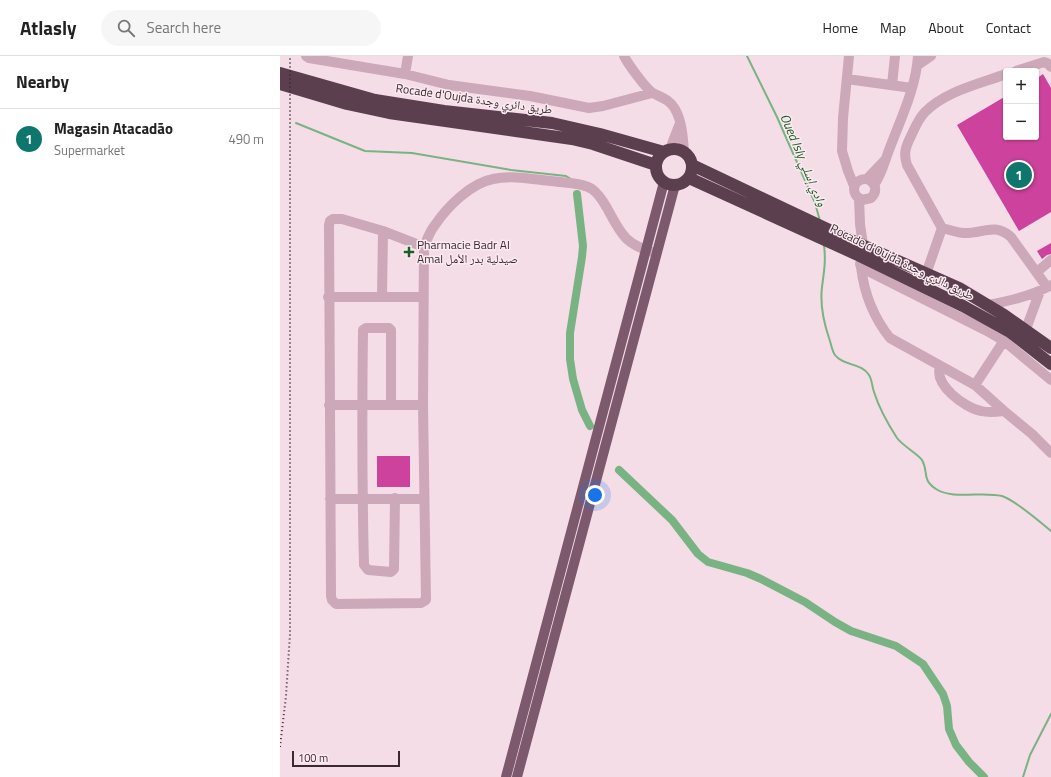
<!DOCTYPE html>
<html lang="en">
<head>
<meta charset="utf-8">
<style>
  :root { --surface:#fff; --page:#f6f6f6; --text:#222; --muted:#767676; --line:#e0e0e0; --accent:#0f766e }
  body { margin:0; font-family:"Titillium Web","Noto Naskh Arabic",sans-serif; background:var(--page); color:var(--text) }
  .controls { position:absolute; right:12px; top:12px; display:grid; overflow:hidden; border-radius:4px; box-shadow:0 1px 3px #0004 }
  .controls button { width:36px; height:36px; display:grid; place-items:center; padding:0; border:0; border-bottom:1px solid var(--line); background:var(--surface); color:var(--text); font:20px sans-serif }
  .scale { position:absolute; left:12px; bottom:10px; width:108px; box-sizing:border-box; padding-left:4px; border:2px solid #3a2932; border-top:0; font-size:11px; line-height:14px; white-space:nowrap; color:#3a2932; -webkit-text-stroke:3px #fbeaf0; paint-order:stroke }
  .you { position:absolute; left:315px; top:439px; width:14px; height:14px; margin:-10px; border:3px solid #fff; border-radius:50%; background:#1a73e8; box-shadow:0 0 0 6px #1a73e833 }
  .badge { display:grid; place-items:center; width:26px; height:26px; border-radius:50%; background:var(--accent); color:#fff; font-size:13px; font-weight:700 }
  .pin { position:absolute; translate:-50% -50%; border:2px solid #fff; box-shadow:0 1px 4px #0006 }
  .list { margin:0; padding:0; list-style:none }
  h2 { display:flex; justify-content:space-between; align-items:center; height:52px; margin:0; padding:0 16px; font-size:17px }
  h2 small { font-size:13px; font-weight:400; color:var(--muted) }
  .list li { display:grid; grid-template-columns:26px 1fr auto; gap:12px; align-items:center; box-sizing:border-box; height:60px; padding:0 16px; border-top:1px solid var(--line) }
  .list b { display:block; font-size:15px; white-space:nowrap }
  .list p { margin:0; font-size:13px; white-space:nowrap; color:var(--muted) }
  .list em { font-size:13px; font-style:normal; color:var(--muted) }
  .icon { flex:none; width:22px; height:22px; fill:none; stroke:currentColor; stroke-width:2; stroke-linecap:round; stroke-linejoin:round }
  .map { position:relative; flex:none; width:771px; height:721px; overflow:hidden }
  header { display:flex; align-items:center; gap:24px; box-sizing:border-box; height:56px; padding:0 20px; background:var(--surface); border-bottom:1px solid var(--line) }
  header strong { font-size:19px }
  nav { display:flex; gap:22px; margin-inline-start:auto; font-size:14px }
  .search { width:280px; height:36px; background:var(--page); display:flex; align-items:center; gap:10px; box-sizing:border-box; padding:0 14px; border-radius:22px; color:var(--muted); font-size:15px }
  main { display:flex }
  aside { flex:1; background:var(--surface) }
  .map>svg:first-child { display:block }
</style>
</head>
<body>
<header>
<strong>Atlasly</strong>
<div class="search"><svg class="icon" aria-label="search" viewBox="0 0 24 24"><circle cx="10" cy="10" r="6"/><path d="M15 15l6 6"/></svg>Search here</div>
<nav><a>Home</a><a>Map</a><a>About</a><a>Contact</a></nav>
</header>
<main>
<aside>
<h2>Nearby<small></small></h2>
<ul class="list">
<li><span class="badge">1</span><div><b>Magasin Atacadão</b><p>Supermarket</p></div><em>490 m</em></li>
</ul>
</aside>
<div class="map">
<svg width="771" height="721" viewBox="0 0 771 721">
  <rect width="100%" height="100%" fill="#f4dde6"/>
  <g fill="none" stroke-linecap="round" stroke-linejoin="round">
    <!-- stream -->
    <path stroke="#7ab383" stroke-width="2" d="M467 0 497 61 535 147 540 165
      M16 67 85 95 132 97 231 114 286 120 291 123
      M544 189C546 205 544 216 542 231 540 247 544 267 549 282 551 287 552 295 555 299 563 310 582 307 589 319 592 323 592 331 594 336 599 352 608 368 617 382 623 390 638 398 642 404 649 416 641 423 656 433 673 444 702 435 722 440 735 444 760 466 771 475
      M743 721 750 699 771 658"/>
    <!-- canal -->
    <path stroke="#7ab383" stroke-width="8" d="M297 138 303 190 302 201 290 277V303L293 323 302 354 310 370
      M339 414 392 464 418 498 428 506 467 517 481 523 525 546 555 566 571 575 616 590 643 608 663 638 667 650 669 673 676 689 689 706 704 721"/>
  </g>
  <!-- building -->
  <path fill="#cd429c" d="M763 18 771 32V156L739 175 677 69 726 40V81H756V23Z
    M771 187V198L767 199 762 203 757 195Z
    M97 400H130V431H97Z"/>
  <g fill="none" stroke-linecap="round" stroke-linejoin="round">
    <!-- minor -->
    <path stroke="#cda8b8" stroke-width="10" d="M26 0 29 2 125 18 169 29 250 40 309 52 323 50 372 37
      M344 0C348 8 366 33 373 37 382 42 389 43 395 53 402 65 403 82 404 96
      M569 0 563 62 562 95 568 115 574 130
      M638 9 651 0
      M736 15 764 6 767 7 771 11
      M125 18 128 0
      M567 23 632 32
      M612 29 615 0
      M390 93 400 67
      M587 123C596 127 598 135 591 142L582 144C569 138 573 122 587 123L606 103
      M594 129C603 116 605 103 611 89 622 60 636 31 638 0
      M579 142 580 168 583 189
      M662 172C669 174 676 176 683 177 703 178 714 166 731 181L767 231
      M144 191 103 175 62 163H53L50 165 49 169 51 540 52 544 56 548 141 547 146 544 143 349 144 191C147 183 150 175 155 169 167 151 191 127 213 123 232 119 252 123 271 125 284 127 301 126 312 133 319 138 323 145 327 152 341 178 345 189 376 197
      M580 208 581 211 586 214 707 275 724 285 771 324
      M581 211C584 236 594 262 610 282L695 329 724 355 752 378 771 397
      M757 216 771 204
      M646 218 662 172 627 109C623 97 626 90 631 80 635 71 639 62 645 56 666 35 699 28 726 18
      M48 241H143
      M102 241 103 175
      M708 249C730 245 752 240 771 229
      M746 273 760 235
      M660 311C654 329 685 352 701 355 709 357 716 356 724 355
      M695 329 727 280
      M49 349H143
      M111 349V274L109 272H86L83 274C82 352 82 431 84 509L88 514 111 516 114 513 115 442
      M50 443H144"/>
    <!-- major -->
    <path stroke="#7d596d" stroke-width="10" d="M226 721 384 126
      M237 721 395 129"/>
    <!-- highway -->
    <path stroke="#5b3f4f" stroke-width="12" d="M0 17 95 44 164 55 272 67 320 78 384 96
      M0 28 67 48 109 57 292 83 313 88 376 109
      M376 111a18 18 0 1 1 36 0a18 18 0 1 1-36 0Z
      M412 109 564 181 679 232 724 259 771 292
      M409 122 580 200 683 250 730 276 771 308"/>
    <!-- rail -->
    <path stroke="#3a2932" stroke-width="2" stroke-dasharray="1 3" stroke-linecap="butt" d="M0 691 6 640 10 578V0"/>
  </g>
  <!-- markers -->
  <path fill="#1b5e27" stroke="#fbeaf0" stroke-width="1.5" d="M127 190h4v4h4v4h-4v4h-4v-4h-4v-4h4z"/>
  <g text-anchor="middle" stroke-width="3" stroke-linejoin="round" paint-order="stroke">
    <!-- street labels -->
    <g font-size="12" fill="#3a2932" stroke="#fbeaf0">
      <text transform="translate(194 43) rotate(8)" y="4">Rocade d'Oujda طريق دائري وجدة</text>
      <text transform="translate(622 206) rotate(26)" y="4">Rocade d'Oujda طريق دائري وجدة</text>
    </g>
    <!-- poi labels -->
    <g font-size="12" fill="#3a2932" stroke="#fbeaf0" text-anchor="start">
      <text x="137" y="193">Pharmacie Badr Al<tspan x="137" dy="14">Amal صيدلية بدر الأمل</tspan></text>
    </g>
    <!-- water labels -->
    <g font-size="13" font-style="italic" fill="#1b5e27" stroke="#fbeaf0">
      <text transform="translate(524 104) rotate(67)" y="5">Oued Isly وادي إسلي</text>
    </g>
  </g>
</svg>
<div class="controls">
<button>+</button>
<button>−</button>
</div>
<div class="scale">100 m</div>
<div class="you"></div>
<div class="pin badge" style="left:739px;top:119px">1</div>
</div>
</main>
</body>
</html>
